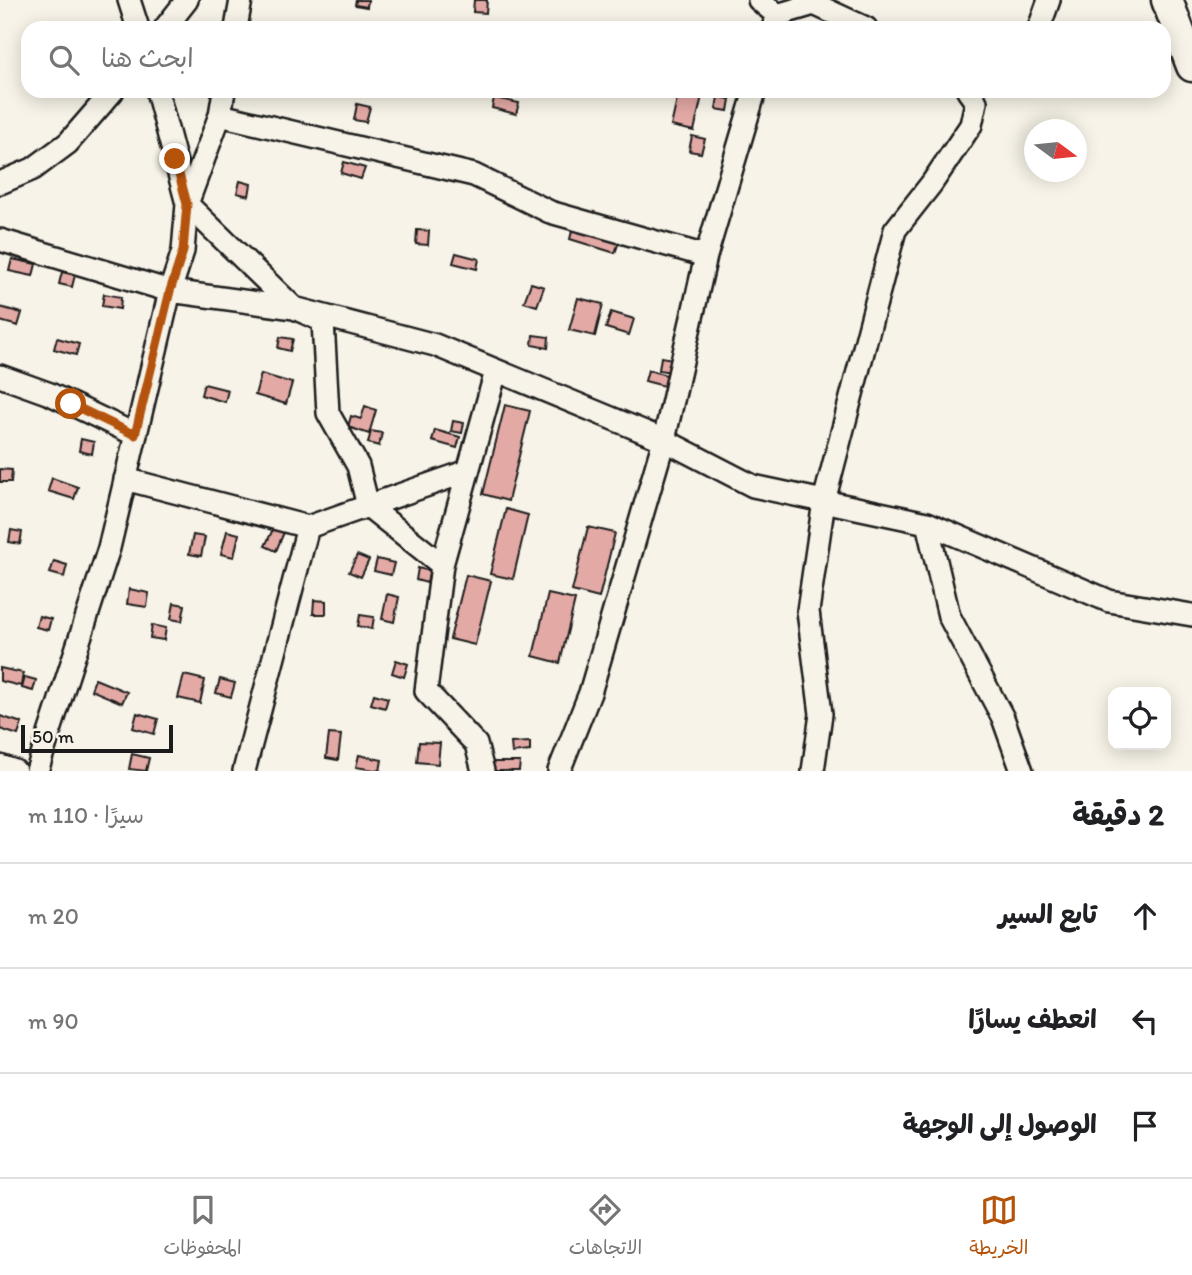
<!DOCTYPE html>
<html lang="ar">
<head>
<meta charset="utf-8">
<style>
  :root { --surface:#fff; --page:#f2f2f2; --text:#202124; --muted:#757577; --line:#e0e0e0; --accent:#b45309 }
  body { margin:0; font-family:Itim,"Playpen Sans Arabic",sans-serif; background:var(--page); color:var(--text); direction:rtl }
  .controls { position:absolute; right:21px; bottom:21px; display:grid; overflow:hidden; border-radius:14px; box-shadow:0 4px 18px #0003 }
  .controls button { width:63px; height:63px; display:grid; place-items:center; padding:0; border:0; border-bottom:2px solid var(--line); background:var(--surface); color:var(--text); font:35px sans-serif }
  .compass { position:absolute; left:1024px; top:119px; width:63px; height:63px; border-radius:50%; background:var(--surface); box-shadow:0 4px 18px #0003; rotate:105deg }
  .scale { position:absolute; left:21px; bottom:18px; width:152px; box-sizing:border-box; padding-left:7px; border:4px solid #1c1c1c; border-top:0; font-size:19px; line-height:24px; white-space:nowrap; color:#1c1c1c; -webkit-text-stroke:5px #f7f3e8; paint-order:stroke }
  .stop { position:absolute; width:21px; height:21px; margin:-16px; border:5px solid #b45309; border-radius:50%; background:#fff }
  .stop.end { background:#b45309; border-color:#fff; box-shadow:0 2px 7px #0008 }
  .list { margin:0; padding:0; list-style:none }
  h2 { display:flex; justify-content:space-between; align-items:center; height:91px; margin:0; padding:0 28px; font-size:30px }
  h2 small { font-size:23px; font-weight:400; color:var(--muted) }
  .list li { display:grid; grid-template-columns:46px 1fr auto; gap:21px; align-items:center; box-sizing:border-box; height:105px; padding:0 28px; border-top:2px solid var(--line) }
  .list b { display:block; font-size:26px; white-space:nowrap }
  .list em { font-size:23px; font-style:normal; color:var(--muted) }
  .icon { flex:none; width:38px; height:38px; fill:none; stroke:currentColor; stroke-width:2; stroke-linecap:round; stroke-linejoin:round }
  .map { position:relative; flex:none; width:1192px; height:771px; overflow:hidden; direction:ltr }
  .search { position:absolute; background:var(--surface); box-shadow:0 4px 18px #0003; left:21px; right:21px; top:21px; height:77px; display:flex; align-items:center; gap:18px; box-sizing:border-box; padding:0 24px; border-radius:21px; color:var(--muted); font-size:26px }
  .sheet { height:406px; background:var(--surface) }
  nav { display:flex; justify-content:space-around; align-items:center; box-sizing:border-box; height:98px; border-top:2px solid var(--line); background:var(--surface); font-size:19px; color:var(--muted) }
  nav a { display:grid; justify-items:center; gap:4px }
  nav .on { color:var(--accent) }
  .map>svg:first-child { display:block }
</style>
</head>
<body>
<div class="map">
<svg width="1192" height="771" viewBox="0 0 1192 771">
  <rect width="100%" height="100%" fill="#f7f3e8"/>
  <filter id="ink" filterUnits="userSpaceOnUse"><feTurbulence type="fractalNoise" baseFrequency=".0143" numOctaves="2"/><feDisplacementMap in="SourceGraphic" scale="14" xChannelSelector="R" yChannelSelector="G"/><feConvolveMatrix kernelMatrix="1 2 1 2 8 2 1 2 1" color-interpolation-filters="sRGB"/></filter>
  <g filter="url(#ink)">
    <!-- building -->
    <path fill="#e3a9a5" stroke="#1c1c1c" stroke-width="2" d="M356 0H368L367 7 355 5Z
      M474 0H487L486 13 473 12Z
      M679 91 702 96 694 131 671 126Z
      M718 97 730 99 728 111 716 109Z
      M494 98 519 103 516 114 492 108Z
      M357 104 370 107 366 122 354 120Z
      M692 136 705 139 701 153 689 151Z
      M344 162 365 168 361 179 341 173Z
      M240 181 251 184 249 196 237 193Z
      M573 227 619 242 615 253 570 239Z
      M417 230 429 231 428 245 416 244Z
      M456 253 479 259 477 269 453 263Z
      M12 259 36 264 33 276 9 271Z
      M62 272 75 275 72 287 59 284Z
      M531 283 544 287 537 306 524 302Z
      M104 294 121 297 120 309 102 306Z
      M578 298 603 304 595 336 569 330Z
      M0 307 22 313 18 326 0 321Z
      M611 312 634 319 629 335 606 328Z
      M533 335 549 337 548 348 532 345Z
      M280 337 293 339 290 351 278 348Z
      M57 338 79 344 76 355 54 349Z
      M661 357 673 359 671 372 659 370Z
      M648 370 670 376 668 387 645 381Z
      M261 374 292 383 286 404 255 395Z
      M204 384 228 390 225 402 201 395Z
      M505 405 530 411 508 501 483 494Z
      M365 406 376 410 369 434 348 427 351 416 361 419Z
      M453 421 464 423 462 433 451 431Z
      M435 430 460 437 457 448 432 441Z
      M371 431 382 433 379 446 368 443Z
      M81 439 94 442 92 454 79 451Z
      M0 469 12 470 11 482H0Z
      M52 478 78 487 74 499 48 491Z
      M506 509 528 515 513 579 490 574Z
      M275 525 285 530 276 551 265 546Z
      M588 527 615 533 599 598 572 591Z
      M11 530 22 532 20 544 9 542Z
      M227 531 239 534 234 557 221 554Z
      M193 535 205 537 201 556 189 554Z
      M357 555 369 560 361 577 349 572Z
      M377 559 394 563 391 575 374 571Z
      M54 561 67 565 64 577 50 573Z
      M418 568 430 571 427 583 416 580Z
      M466 575 491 581 475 645 450 639Z
      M129 589 149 593 147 607 127 604Z
      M387 594 399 597 394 622 382 619Z
      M548 594 575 600 560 663 533 656Z
      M314 600 326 601V614H313Z
      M174 603 185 605 182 621 171 619Z
      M360 615 374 617 372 629 358 626Z
      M39 616 51 619 48 630 36 627Z
      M152 625 166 628 164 640 150 638Z
      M396 660 408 664 404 677 392 673Z
      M0 668 23 673 21 686 0 681Z
      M184 675 205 680 200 703 178 698Z
      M25 677 36 680 33 691 22 688Z
      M95 679 127 692 122 703 91 690Z
      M220 679 235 683 231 697 216 693Z
      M374 694 388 698 385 708 371 704Z
      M137 713 158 719 154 734 133 728Z
      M0 716 22 723 18 735 0 729Z
      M329 734 341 735 338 760 326 758Z
      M419 742 440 743 438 764 417 762Z
      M530 742V751L512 753 511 743Z
      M132 754 149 758 146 771 129 769Z
      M359 755 382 760 380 771 356 767Z
      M491 762H520L519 771H491Z"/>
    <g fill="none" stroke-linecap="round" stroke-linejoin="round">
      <defs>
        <path id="minor" d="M129 0 138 28
          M759 0 777 15
          M165 28 187 0
          M236 28 241 0
          M773 28 777 15 814 4 866 28
          M1039 28 1049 0
          M157 91 187 204 294 308 323 321 328 413 358 466 368 506 442 565 426 691 476 744 483 771
          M220 115 474 175 550 212 706 256
          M0 183 33 169 68 143 113 91
          M0 240 170 291 294 308 435 345 664 440 753 486 927 523 1109 601 1192 615
          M0 376 50 394 136 435
          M125 479 308 527 468 471
          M927 523 949 616 1003 718 1022 771
          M442 565 496 371
          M0 766 15 771
          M37 771 109 548 170 291 183 251 187 204 220 115 224 91
          M244 771 308 527
          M559 771 590 693 664 440 706 256 755 91
          M813 771 821 714 808 611 824 501 895 230 932 183 971 125 976 102 968 91"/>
        <path id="secondary" d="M1167 0 1192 66"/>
      </defs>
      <!-- minor casing -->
      <use href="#minor" stroke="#1c1c1c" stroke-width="26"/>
      <!-- secondary casing -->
      <use href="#secondary" stroke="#1c1c1c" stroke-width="35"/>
      <!-- minor -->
      <use href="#minor" stroke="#f7f3e8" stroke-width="21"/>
      <!-- secondary -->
      <use href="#secondary" stroke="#f7f3e8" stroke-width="30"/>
    </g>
  </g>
  <g fill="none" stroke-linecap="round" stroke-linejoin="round" filter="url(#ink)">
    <!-- route -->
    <path stroke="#b45309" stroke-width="9" d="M71 404 135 435 170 291 183 251 187 204 175 159"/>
  </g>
</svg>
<div class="controls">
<button><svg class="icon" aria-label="locate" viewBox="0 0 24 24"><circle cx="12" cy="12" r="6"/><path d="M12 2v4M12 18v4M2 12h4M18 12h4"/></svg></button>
</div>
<svg class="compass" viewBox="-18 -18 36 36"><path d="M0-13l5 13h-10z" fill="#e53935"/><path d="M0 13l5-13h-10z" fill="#757577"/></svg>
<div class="scale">50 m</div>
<div class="stop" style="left:71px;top:404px"></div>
<div class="stop end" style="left:175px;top:159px"></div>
<div class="search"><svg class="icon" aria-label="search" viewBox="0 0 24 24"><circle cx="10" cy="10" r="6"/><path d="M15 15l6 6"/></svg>ابحث هنا</div>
</div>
<section class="sheet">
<h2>2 دقيقة<small>سيرًا · 110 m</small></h2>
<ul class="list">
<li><svg class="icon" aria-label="ahead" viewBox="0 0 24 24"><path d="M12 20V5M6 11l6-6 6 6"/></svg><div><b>تابع السير</b></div><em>20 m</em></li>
<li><svg class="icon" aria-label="left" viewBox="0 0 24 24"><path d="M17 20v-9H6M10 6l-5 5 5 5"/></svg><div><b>انعطف يسارًا</b></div><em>90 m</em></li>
<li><svg class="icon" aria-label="arrive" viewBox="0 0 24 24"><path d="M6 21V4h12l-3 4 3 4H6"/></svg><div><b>الوصول إلى الوجهة</b></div></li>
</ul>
</section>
<nav>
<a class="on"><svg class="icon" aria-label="map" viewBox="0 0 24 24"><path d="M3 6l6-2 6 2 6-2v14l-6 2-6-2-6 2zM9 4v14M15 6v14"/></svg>الخريطة</a>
<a><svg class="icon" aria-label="directions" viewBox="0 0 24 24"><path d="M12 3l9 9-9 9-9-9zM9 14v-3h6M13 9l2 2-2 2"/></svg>الاتجاهات</a>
<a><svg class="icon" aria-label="saved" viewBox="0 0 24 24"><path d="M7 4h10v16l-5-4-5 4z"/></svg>المحفوظات</a>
</nav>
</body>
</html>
